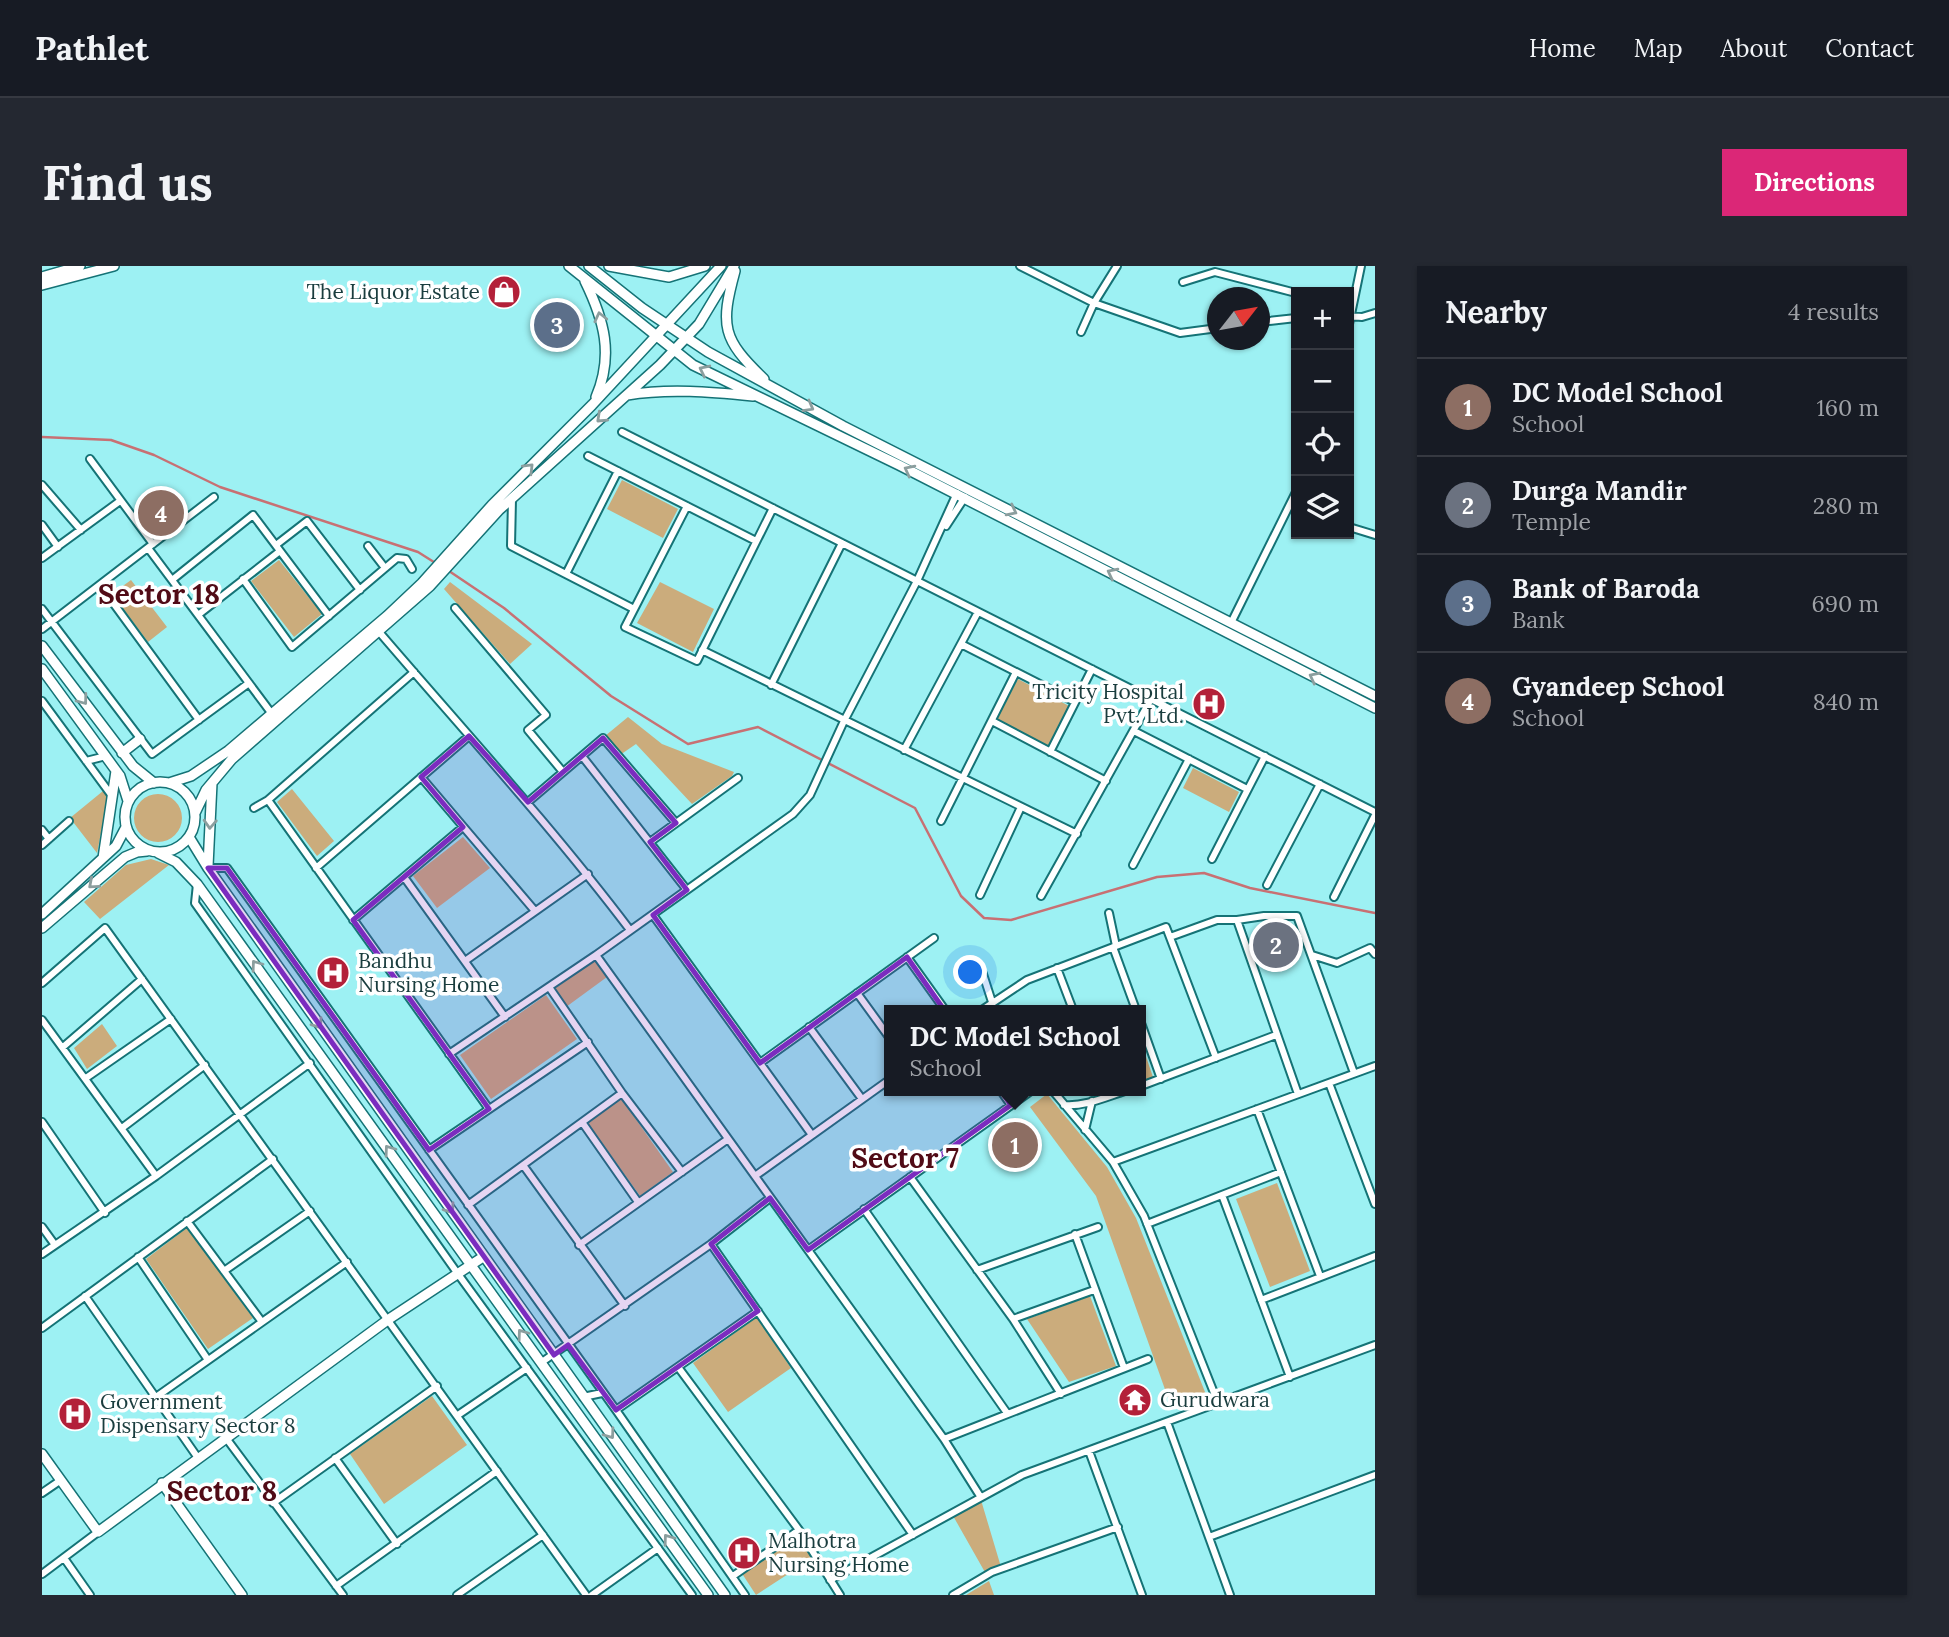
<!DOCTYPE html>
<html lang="en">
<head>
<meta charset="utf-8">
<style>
  :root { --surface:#171b24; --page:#242831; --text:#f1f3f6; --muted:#9ea1a6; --line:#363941; --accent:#db2777 }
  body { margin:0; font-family:Lora,serif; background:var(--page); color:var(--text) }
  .controls { position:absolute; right:21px; top:21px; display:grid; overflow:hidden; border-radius:0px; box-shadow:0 2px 5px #0004 }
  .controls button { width:63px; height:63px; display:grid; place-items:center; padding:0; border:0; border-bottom:2px solid var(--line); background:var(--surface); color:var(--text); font:35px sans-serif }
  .compass { position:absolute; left:1165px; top:21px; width:63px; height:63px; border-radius:50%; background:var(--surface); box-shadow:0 2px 5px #0004; rotate:59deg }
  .you { position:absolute; left:929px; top:707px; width:24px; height:24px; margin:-18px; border:5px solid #fff; border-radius:50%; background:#1a73e8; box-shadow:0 0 0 10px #1a73e833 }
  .badge { display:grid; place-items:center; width:46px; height:46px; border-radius:50%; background:var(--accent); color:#fff; font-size:23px; font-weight:700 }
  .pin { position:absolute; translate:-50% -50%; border:4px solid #fff; box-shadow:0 2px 7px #0006 }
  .popup { position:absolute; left:842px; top:739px; width:262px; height:91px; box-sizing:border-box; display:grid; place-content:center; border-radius:0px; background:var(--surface); filter:drop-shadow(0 2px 5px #0005); font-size:23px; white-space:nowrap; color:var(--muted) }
  .popup b { font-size:26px; color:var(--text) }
  .popup::after { content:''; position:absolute; left:50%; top:100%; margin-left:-14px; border:14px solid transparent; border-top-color:var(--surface) }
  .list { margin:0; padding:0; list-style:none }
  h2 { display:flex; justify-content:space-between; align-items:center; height:91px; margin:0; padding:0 28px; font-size:30px }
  h2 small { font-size:23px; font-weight:400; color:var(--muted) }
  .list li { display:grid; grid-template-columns:46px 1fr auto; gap:21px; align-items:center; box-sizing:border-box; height:98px; padding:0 28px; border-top:2px solid var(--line) }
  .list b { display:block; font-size:26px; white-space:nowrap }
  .list p { margin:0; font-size:23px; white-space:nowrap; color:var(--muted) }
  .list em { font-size:23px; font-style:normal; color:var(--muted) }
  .icon { flex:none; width:38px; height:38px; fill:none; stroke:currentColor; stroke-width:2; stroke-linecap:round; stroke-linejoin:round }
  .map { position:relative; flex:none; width:1333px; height:1329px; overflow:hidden; border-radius:0px }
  header { display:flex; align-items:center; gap:42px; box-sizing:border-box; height:98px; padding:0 35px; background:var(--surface); border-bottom:2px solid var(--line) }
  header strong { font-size:33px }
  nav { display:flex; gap:38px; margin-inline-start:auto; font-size:24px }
  .intro { display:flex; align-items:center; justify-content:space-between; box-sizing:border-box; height:168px; padding:0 42px }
  h1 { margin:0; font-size:49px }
  .button { padding:18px 32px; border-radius:0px; background:var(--accent); color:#fff; font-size:24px; font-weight:700 }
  main { display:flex; gap:42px; padding:0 42px }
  aside { flex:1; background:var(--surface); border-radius:0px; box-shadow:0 2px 5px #0004 }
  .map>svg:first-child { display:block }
</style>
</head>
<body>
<header>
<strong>Pathlet</strong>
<nav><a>Home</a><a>Map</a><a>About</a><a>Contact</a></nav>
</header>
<div class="intro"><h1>Find us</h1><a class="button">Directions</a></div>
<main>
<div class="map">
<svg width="1333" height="1329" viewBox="0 0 1333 1329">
  <rect width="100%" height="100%" fill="#9df1f3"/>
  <!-- green -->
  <path fill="#cbac7c" d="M580 214 636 243 621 272 565 243Z
    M237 294 280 348 252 371 209 315Z
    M89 314 125 361 106 376 70 328Z
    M408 316 490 378 468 398 402 323Z
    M618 316 672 343 651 386 595 357Z
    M976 413 1027 440 1006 481 955 453Z
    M586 451 620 478 692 506 690 510 650 538 594 478 578 489 563 470Z
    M1151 502 1197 526 1187 546 1141 522Z
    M250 523 292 575 275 590 235 536Z
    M61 525 66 532 55 587 28 552Z
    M92 552a24 24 0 1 1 48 0a24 24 0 1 1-48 0Z
    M421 571 448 602 395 642 371 610Z
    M109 593 127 599 58 653 42 636 84 599Z
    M553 694 565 711 524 741 512 723Z
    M504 729 535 773 449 833 418 789Z
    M60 758 75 780 45 803 32 782Z
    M1101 782 1111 811 1099 815V783Z
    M1005 828 1065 901 1094 952 1165 1131 1130 1143 1054 930 988 841Z
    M579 832 631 906 598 930 545 856Z
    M1235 917 1268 1005 1228 1021 1194 933Z
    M146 961 211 1052 166 1083 104 993Z
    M1048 1030 1074 1100 1027 1116 985 1053Z
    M715 1051 749 1102 686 1146 651 1097Z
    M390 1130 425 1179 342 1238 308 1188Z
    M939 1234 959 1301 944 1308 910 1248Z
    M758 1267 774 1290 714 1329 699 1306Z
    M947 1315 952 1329H924Z"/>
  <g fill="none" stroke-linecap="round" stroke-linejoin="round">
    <!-- stream -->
    <path stroke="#c87073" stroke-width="2.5" d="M0 171 69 174 112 189 178 221 376 286 395 298
      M407 305 462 342 569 430 646 478 716 461 873 542 919 630 942 652 969 654 1115 611 1162 607 1208 622 1333 647"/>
    <defs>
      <path id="street" d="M978 0 1052 37 1039 66
        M1075 0 1052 37 1138 67 1176 62
        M1141 16 1173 6 1254 27
        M1307 50 1320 51 1333 47
        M1218 56 1254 52
        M1307 58 1319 0
        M580 166 1333 546
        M546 190 714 275
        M48 193 111 278
        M0 219 39 264
        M470 233 469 280 592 343
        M645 240 583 361 655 395 731 242
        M0 259 16 281
        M904 260 923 231
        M1307 261 1333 269
        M234 279 265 255 318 324
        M326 280 343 302
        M106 282 230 448
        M0 292 78 235
        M524 308 576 205
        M201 313 250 381 355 292 364 293 370 303
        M130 314 211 249 287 350
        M58 319 157 454
        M413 342 504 449 486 464 521 506
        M0 343 110 488 207 417
        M156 349 238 285
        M1189 357 1254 226
        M0 363 172 231
        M338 367C422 465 510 561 588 664
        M919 378 1033 436
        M660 384 1035 568
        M729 419 800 277
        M0 435 70 530
        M950 455 1064 515
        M1092 465 1205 523
        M862 484 936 346
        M1008 486 1050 403
        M540 490 645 624
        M44 495 64 490
        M379 511 493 645
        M226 534 447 843
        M486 536 561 472 634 557
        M212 542 226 534 372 406
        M899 555 974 406
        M0 564 7 573
        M608 576 696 512
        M0 579 27 555
        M1170 593 1223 490
        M1091 599 1147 493
        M166 602H185L574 1144 703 1329
        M274 602 427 470
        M362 611 463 751
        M155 618 153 637 416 1008 650 1329
        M1225 619 1278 518
        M938 629 979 541
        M999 630 1109 433
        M1292 631 1333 549
        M1067 647 1074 680
        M611 649 770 869
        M311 654 421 561
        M1128 671 1175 654H1195
        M1071 681 1094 744
        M554 689 902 1173 938 1230
        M1270 689 1295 697 1328 682 1333 688
        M865 691 903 744
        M423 695 546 608
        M932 697 941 708 950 736
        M1015 702 1031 744
        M0 717 63 662 544 1329
        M507 721 580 827 640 906
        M815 727 847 771
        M940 744 985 714 1124 661 1174 792
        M0 754 114 910
        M1099 757 1119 813
        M767 761 820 833
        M21 781 100 713
        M407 788 554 689 751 548 768 529 802 455 875 315 915 227
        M718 797 892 672
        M44 812 129 753
        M1287 817 1333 938
        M1099 820 1234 769
        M959 825 969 839
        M1011 825 1071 896 1102 950 1176 1137
        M1256 828 1195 654 1222 650H1255L1312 807
        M1022 839C1042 841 1064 831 1083 825
        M1215 843 1278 1010
        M0 856 63 947
        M540 856 596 936
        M80 862 163 799
        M1043 864 1050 835
        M387 884 546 776
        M1071 896 1333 800
        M481 899 583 1040
        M713 910 847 814
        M868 911 971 1053 1019 1128
        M1180 929 1248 1111
        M426 939 580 827
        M822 943 965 1147
        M145 955 220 1056
        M1105 958 1239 906
        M0 961 13 979
        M1033 968 1082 1102
        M669 978 871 1269
        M537 979 686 873
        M766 984 989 825
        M0 988 114 910 268 797
        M96 991 166 1094
        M935 1004 1056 961
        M182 1005 268 945
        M43 1030 156 1192
        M1219 1034 1333 990
        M971 1053 1052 1024
        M0 1062 231 893
        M500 1096 669 978 728 932
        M636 1101 757 1264 798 1329
        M114 1131 305 996
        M541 1131 560 1127
        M574 1144 716 1045
        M416 1149 485 1102
        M1125 1156 1188 1329
        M184 1172 301 1329
        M902 1173 1106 1093
        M1047 1185 1100 1329
        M293 1192 355 1278
        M0 1227 19 1214
        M231 1237 395 1120
        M1167 1271 1333 1209
        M22 1292 48 1329
        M0 1308 56 1266
        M691 1310 757 1264
        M788 1314 980 1209 1333 1079
        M294 1320 455 1205
        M415 1329 501 1269
        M550 1329 616 1282
        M911 1329 950 1306 1076 1261"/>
      <path id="secondary" d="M527 0 651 99 857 199 1333 442
        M547 0 600 42 666 86 801 160 1333 430
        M567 0 627 11 663 0
        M693 5C678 60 680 73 722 113
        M0 11 38 0
        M543 15C562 54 572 89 554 131
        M0 19 72 0
        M585 129C627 122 669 126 711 130
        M0 380 91 500 112 517
        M0 403 78 510 86 535
        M80 487 98 473
        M83 551a35 35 0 1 1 70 0a35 35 0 1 1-70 0Z
        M127 517 149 510 186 485 345 350 380 317 450 239 550 139 679 0
        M153 547 164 524 190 493 388 320 457 244 618 99 657 58 692 0
        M147 571 166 602 683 1329
        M116 587 134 596 155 618 666 1329
        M61 592 74 505
        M166 600 170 517
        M0 648 74 580 84 561
        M0 662 83 591 95 586 105 585
        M0 1188 56 1266 347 1053 441 991
        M120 1217 200 1329"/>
    </defs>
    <!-- street casing -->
    <use href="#street" stroke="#157376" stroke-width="10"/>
    <!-- secondary casing -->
    <use href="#secondary" stroke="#157376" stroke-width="12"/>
    <!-- street -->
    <use href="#street" stroke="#fff" stroke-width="6"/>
    <!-- secondary -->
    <use href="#secondary" stroke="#fff" stroke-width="9"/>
  </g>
  <!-- one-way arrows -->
  <defs><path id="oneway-chevron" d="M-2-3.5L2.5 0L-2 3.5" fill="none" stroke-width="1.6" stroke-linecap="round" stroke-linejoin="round" transform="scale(1.75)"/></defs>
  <g stroke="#8c9e9e">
    <use href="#oneway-chevron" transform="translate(558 51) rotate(-103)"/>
    <use href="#oneway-chevron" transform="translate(662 104) rotate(-154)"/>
    <use href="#oneway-chevron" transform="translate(767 141) rotate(29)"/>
    <use href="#oneway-chevron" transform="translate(559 152) rotate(137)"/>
    <use href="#oneway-chevron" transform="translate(487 202) rotate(-45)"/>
    <use href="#oneway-chevron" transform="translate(867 204) rotate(-153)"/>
    <use href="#oneway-chevron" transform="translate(970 245) rotate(27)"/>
    <use href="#oneway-chevron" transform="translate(1070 307) rotate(-153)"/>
    <use href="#oneway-chevron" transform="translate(1272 411) rotate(-153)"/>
    <use href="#oneway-chevron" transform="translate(41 434) rotate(53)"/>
    <use href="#oneway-chevron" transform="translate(168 558) rotate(93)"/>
    <use href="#oneway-chevron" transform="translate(51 618) rotate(139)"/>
    <use href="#oneway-chevron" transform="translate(214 699) rotate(-126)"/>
    <use href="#oneway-chevron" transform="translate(276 758) rotate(55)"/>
    <use href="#oneway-chevron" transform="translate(347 884) rotate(-126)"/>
    <use href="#oneway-chevron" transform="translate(408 943) rotate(55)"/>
    <use href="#oneway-chevron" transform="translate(480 1068) rotate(-126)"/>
    <use href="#oneway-chevron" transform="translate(568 1168) rotate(54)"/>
    <use href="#oneway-chevron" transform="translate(626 1273) rotate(-126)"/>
  </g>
  <!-- marked area -->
  <path fill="#7b2cbf" fill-opacity="0.2" stroke="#7b2cbf" stroke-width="5" stroke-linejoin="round" d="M427 470 486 536 561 472 634 557 608 576 645 624 611 649 718 797 865 691 969 839 766 984 728 932 669 978 716 1045 574 1144 526 1079 512 1089 166 602H185L387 884 447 843 311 654 421 561 379 511Z"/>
  <!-- icons -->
  <defs>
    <symbol id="shop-disc" viewBox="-11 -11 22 22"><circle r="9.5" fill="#b32039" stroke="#fff"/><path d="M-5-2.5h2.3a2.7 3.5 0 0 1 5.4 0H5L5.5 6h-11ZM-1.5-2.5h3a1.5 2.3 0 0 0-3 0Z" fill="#fff"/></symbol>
    <symbol id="hospital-disc" viewBox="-11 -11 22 22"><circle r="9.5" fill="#b32039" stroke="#fff"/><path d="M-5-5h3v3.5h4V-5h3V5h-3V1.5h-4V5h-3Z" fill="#fff"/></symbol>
    <symbol id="temple-disc" viewBox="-11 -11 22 22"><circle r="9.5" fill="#b32039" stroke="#fff"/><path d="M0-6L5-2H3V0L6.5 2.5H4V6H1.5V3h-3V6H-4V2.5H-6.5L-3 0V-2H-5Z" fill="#fff"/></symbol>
  </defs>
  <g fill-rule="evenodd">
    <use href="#shop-disc" x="443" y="7" width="38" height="38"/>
    <use href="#hospital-disc" x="1148" y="419" width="38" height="38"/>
    <use href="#hospital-disc" x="272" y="688" width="38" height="38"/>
    <use href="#temple-disc" x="1074" y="1115" width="38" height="38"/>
    <use href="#hospital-disc" x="14" y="1129" width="38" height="38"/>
    <use href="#hospital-disc" x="683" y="1268" width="38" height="38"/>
  </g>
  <g text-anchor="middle" stroke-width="7" stroke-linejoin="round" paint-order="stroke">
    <!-- poi labels -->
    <g font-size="21" fill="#1a3d3e" stroke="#fff" text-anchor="start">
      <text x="438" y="33" text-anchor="end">The Liquor Estate</text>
      <text x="1142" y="433" text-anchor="end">Tricity Hospital<tspan x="1142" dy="24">Pvt. Ltd.</tspan></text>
      <text x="316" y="702">Bandhu<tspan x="316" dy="24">Nursing Home</tspan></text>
      <text x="1118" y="1141">Gurudwara</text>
      <text x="58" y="1143">Government<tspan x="58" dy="24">Dispensary Sector 8</tspan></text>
      <text x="726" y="1282">Malhotra<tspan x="726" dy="24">Nursing Home</tspan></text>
    </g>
    <!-- district labels -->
    <g font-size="28" font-weight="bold" fill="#510b16" stroke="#fff">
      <text x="117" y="338">Sector 18</text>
      <text x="863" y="902">Sector 7</text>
      <text x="180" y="1235">Sector 8</text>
    </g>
  </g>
</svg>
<div class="controls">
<button>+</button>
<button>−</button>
<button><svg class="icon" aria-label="locate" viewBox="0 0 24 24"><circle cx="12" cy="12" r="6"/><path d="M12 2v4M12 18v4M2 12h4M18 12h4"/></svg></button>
<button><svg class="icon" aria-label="layers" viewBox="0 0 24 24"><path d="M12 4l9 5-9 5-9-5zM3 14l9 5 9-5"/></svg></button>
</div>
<svg class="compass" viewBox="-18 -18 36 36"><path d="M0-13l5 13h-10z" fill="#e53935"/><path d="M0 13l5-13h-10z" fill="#9ea1a6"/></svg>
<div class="you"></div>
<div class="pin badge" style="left:973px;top:879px;background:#8d6e63">1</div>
<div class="popup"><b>DC Model School</b>School</div>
<div class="pin badge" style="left:1234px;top:679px;background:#6b7280">2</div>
<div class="pin badge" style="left:515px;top:59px;background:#5c6f8a">3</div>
<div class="pin badge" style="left:119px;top:247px;background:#8d6e63">4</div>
</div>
<aside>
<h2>Nearby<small>4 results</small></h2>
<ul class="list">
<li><span class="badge" style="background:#8d6e63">1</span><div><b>DC Model School</b><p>School</p></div><em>160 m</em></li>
<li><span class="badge" style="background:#6b7280">2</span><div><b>Durga Mandir</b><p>Temple</p></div><em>280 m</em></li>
<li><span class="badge" style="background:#5c6f8a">3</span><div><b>Bank of Baroda</b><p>Bank</p></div><em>690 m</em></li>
<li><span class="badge" style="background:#8d6e63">4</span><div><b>Gyandeep School</b><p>School</p></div><em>840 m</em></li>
</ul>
</aside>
</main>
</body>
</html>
